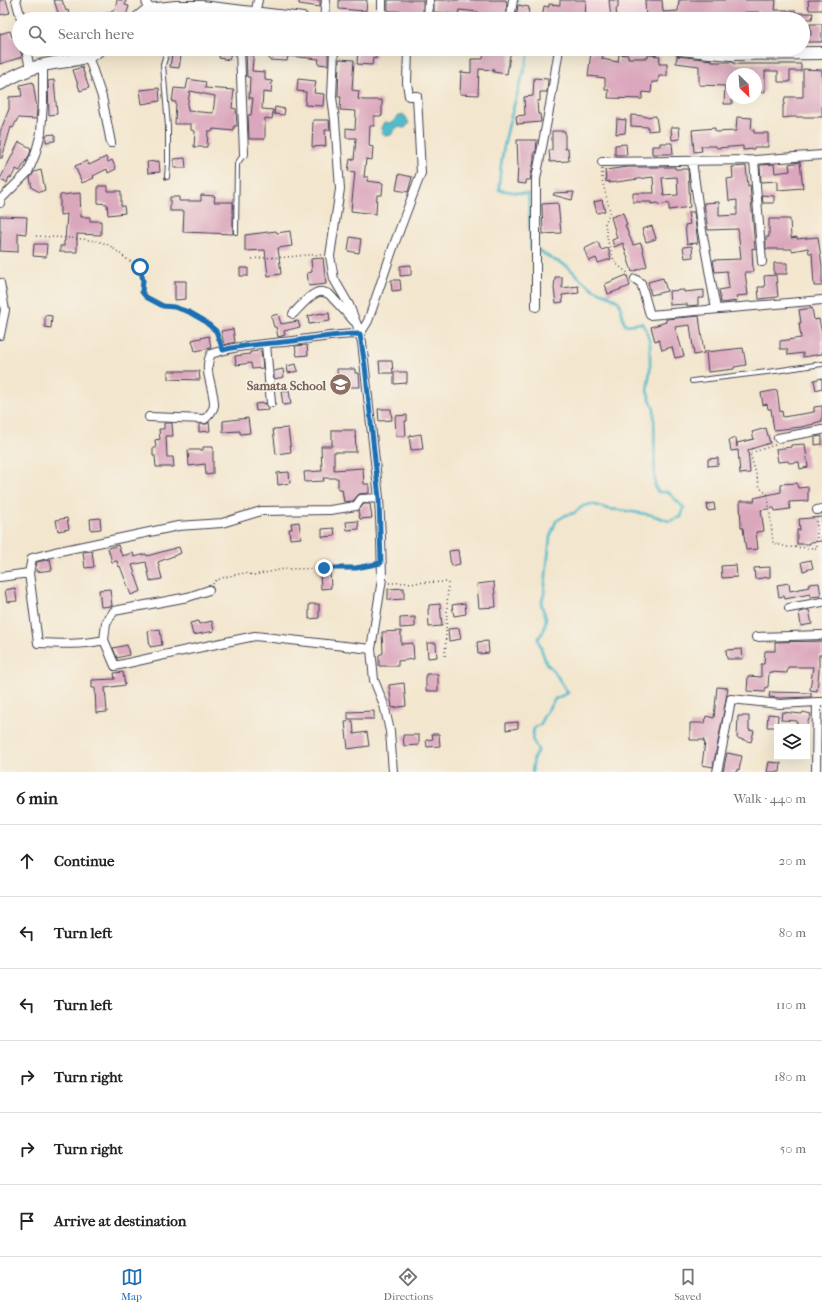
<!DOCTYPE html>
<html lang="en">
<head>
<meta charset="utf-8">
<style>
  :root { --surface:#fff; --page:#f6f6f6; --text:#202124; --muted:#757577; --line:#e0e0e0; --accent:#1f6fb2 }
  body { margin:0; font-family:"IM FELL French Canon",serif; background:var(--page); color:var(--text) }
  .controls { position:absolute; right:12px; bottom:12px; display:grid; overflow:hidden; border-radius:0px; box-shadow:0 4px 16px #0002 }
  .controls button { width:36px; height:36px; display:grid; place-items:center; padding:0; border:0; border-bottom:1px solid var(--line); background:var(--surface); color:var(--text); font:20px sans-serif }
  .compass { position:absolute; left:726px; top:68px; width:36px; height:36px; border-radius:50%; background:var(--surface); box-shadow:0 4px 16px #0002; rotate:155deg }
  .stop { position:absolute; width:12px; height:12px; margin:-9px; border:3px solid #1f6fb2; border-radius:50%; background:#fff }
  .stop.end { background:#1f6fb2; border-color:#fff; box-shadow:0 1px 4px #0008 }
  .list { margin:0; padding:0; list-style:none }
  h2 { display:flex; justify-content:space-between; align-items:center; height:52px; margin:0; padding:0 16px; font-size:17px }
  h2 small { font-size:13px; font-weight:400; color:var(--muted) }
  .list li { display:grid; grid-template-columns:26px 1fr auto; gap:12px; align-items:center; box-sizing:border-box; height:72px; padding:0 16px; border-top:1px solid var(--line) }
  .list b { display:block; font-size:15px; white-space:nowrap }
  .list em { font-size:13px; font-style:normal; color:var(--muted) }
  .icon { flex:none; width:22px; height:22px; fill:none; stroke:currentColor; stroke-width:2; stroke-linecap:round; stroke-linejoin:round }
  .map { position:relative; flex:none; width:822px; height:772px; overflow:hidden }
  .search { position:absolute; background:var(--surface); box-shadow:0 4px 16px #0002; left:12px; right:12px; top:12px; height:44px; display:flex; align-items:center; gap:10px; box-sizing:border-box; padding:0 14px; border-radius:22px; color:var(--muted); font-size:15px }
  .sheet { height:484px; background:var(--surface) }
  nav { display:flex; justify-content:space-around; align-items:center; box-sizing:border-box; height:56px; border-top:1px solid var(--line); background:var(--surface); font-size:11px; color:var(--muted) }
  nav a { display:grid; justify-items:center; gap:2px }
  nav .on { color:var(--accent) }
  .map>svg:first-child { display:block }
</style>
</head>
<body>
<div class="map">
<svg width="822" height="772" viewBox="0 0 822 772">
  <rect width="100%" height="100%" fill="#f7f3e8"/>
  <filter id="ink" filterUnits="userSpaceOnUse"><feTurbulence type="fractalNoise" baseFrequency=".025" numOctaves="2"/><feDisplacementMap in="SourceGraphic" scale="8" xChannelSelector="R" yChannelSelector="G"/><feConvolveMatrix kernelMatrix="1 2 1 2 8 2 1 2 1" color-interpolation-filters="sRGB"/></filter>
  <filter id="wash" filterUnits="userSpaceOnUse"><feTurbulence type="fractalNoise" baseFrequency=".012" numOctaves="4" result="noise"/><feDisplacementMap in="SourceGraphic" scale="16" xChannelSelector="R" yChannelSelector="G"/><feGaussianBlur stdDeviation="0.9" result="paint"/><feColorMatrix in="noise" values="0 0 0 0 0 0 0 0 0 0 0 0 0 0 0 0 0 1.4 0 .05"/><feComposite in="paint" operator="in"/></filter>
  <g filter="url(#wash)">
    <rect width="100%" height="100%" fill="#f3e6ce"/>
    <!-- built -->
    <path fill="#f4cfde" d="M562 0H574L717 14V19H559Z"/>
    <!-- water -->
    <path fill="#51bccc" stroke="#3a6f84" d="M403 114 406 117 409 124 405 128 397 127 391 135 385 136 382 133 381 128 384 122 392 123 398 116Z"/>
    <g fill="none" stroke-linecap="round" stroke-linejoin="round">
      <!-- stream -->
      <path stroke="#51bccc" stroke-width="2.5" d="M517 2 518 0
        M530 49C518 95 500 142 499 190L528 194 531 249 539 251 554 260 567 266 584 282 595 290 610 296 619 302 625 325 642 323 646 330 650 343V371L647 391 654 409 655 487 658 492H668L684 508 681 517 669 521 652 515 620 510 608 509 592 504 583 506 574 513 566 515 556 521 550 537 544 594 541 604 546 618 544 630 538 639 546 663 554 671 568 693 555 699 543 717 541 724 534 728 532 739 538 750 534 757 532 772"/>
    </g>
    <g id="blocks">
      <!-- building -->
      <path fill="#dba7bd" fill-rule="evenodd" d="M0 0H6L10 13 0 15Z
        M54 0H62L66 11 68 10 71 19H60Z
        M117 0H126L125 5 129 6 125 19 122 14 112 19H107L105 14 115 9Z
        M299 0H320V7L299 4Z
        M339 0H367L366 11 339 9Z
        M388 0H423V17L413 16V12L388 11Z
        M434 0H506L507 4 505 16 478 14V12L459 10 458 15 434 12Z
        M560 0H586L585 19H542L544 6 549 7V4L560 5Z
        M609 0H618V8H616L617 19H611Z
        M645 0H662L663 12 678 11 679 0H776L775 10H788V11H796V13H813L812 19H759V12H745L744 19H646Z
        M808 0H822V10H809Z
        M518 5 529 7 528 19 516 18Z
        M810 24H822V42H803V35H811Z
        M10 31 12 37 16 36 22 57 0 64V34Z
        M246 49H254L252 71 265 72V80L272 81 271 93 263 92 262 109 273 110 272 119 265 118V139H249L248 115H251L253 98H249L250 77H247Z
        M270 49H328V65L318 64 319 59 309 58 288 56 287 61 269 60Z
        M358 49H377L376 59 373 58 372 65 357 64Z
        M484 49H511L507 74 493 72 494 70 479 69 478 95 460 94 461 72 471 73V59H483Z
        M220 51 231 53 229 60 219 58Z
        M591 52 603 54 602 59 618 62 619 54 628 55V58H648V55L660 56 659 64H667V76H659L658 82H652L651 93 643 92 642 99 608 98 609 90H605V78L588 76Z
        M172 54 181 56 179 68 170 67Z
        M677 56 712 60V62H734V64H801V71H790V82H778V71H765V92H756V74H732V104H724L725 86 699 85V66L676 63Z
        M339 59 354 60 352 90 359 91 358 99 364 100H382V116H374V126H370L369 146 373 147 372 160 366 159 364 177H368L367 181 383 183 382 195H377L376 214 351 211 355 172 348 171 350 159 354 160 356 138H346V128L355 129 356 111 340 110 341 97H338Z
        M82 67 89 88 80 91 73 70Z
        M803 69 822 70V117H791L783 118V105H784L785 97H803Z
        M534 78 548 79 547 92H540V101H537L538 114H540L541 122 517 124 516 116 525 115 524 97 533 96Z
        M188 79 206 82 205 88 234 90 232 108 236 109 237 126H234V131L213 129V131H208L207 147H194L195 131 191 130V124H175L176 102H172L174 88 186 89ZM190 91 215 96 213 113 188 111V107H187Z
        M298 79 316 81 314 93 324 94 323 106 305 105 306 92 297 91Z
        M54 80 57 114 49 115 48 81Z
        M33 82 37 109 36 119 18 118 13 128 11 127 2 158H0V132L9 109V97L22 96 20 85Z
        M159 88 160 101 142 104 140 90Z
        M275 107 285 109 284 115 274 114Z
        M631 115 645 116V117L656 116 658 130 648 131V127L631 126Z
        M737 117 752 118 751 130H754V133H768V147H754V149L743 150V146L717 148 716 146H701L702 151 694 152 692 130 715 128V132L736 131Z
        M617 119 626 120 625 133 616 134Z
        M313 120H329L330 130H325L326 146 312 147Z
        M671 127H679L680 139 672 140Z
        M552 131H565V149L568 148 569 161 550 162 549 150H552Z
        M55 134V141L46 142V135Z
        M517 140H537L536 152H534V160L530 180H526V184L517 183 518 166Z
        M19 142 31 148 30 153 26 162V160L20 171 16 169 11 178 9 177 7 183 0 180V179Z
        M660 143H672L673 154H652V146H660Z
        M626 144 627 155H615V145Z
        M106 157 108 162 112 160 116 169 108 173 107 169 93 176 94 178 82 183 75 166 87 161 89 165Z
        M185 158 186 168H174V159Z
        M159 161 160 172 148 173 147 162Z
        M800 162 803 188 778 190V181L761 182 760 165 774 164 775 173 790 171 789 164Z
        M746 166 748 186 750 185 755 249 752 248 753 272H745L748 295 736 296 737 301 721 303 719 290 729 288 727 271 715 272 713 260 741 259 738 229 708 230 704 203 719 202V216L737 215V200L729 201 727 179 733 178 732 167Z
        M628 167H675V169H688L690 207 669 210V203L659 205 658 203 651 204V202H633V193H654L653 177 609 183V181L606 182 605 170ZM677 177 678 195 664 196 662 178Z
        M41 170 45 190 40 192 32 188 30 178 34 172Z
        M399 174 412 177 408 192 396 190Z
        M98 186H108V191H121V206H124L125 213 108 215 107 204 98 203Z
        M574 192 572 200 553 195 554 193Z
        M80 193 81 217H90V221H101V235L77 234V252H60V246H64V241H65L67 214 60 215V195Z
        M201 195 215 196 214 202H233V234L183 232 184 211H170V197H179V201H201Z
        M762 195 774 196V203H763Z
        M602 200 605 211 597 213 594 202Z
        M558 203 561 233 543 234 542 204Z
        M688 212H694L698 243 687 244 685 225 690 224Z
        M623 213 627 225H625L633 245 641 243 647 266 632 272 623 243 614 247 612 240 617 238 611 217Z
        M0 216 27 217 26 234 18 233V252L0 251 1 231H0Z
        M769 219H790L791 238 797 237V239L818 237 822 266V286H814L812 253H809L808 248 792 251V249H766V237H769Z
        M652 226 656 239 646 242 642 229Z
        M276 231 277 233 290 231 292 246 278 248 281 274 268 276 265 250 245 251V235Z
        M350 237 361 239 359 253 348 251Z
        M598 242 601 250 608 248 611 259 598 263 596 258 589 261 584 249Z
        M34 244H47L46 257 33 256Z
        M692 246 693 257 685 258 683 247Z
        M323 258 326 284 309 286 307 273 312 272 311 259Z
        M774 263H787V274H774Z
        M411 265V275L400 276V266Z
        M240 268H248V276H240Z
        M627 275 630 286 608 294 605 284Z
        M776 275 778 297 759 299 758 287H765L764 276Z
        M555 277H562V288L578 286 579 293 562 295 563 302 556 303 554 289Z
        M663 278 667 291 651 295 648 282Z
        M391 280H400L401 290 392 291Z
        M175 281H186V299L175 300Z
        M684 290V292L704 290V298H698V305L687 306V304L670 305 669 291Z
        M812 308 814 320 819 319 822 334V354L803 357V353L788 355 787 349H780V341L801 338 799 323H801L799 310Z
        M322 313V314L329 313 330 321 309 324 308 316Z
        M278 314 281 324 298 321 300 327 284 331 285 335 278 337 276 327H274L271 316Z
        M45 315 52 316 51 328 45 327Z
        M699 316 704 353 694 355 690 325 675 327 684 356 675 358 672 347 662 350 659 340 655 341 651 327 666 322V319Z
        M233 329 235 342 224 345 221 331Z
        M209 336 211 348 195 351 192 340Z
        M307 345 308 355 297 356 295 346Z
        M743 348 746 365 734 367V369L708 372 706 352Z
        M261 351 263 368 252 369 251 363 236 365 235 356 250 354V352Z
        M379 361H392L393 373H380Z
        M296 364 298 371 288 373 287 366Z
        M283 369 284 377 274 379V371Z
        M337 369H355V373H359L360 387H343V381H338Z
        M168 371H199L200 380 168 379Z
        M394 372H407V383L394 384Z
        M822 378V388L816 390 814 380Z
        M289 390 291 404 283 405 281 391Z
        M777 390 780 412 782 411 783 417 814 412V407L822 406V421L814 423V424L801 427 774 430 771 409H768L767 404 763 405 761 393Z
        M265 403 269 410 256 411 255 404Z
        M378 409H391L392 420 379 421Z
        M407 415V421H405L406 436H396L395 416Z
        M248 418 250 433 240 434V431L223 432V421Z
        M209 422 210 431 199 432V424H207Z
        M164 423H172L173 436H166L167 457H173L174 467H156L155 456H153V448H156L155 440 160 439 159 429H164Z
        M288 428 291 452 276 454 273 429Z
        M766 428 770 443 748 450 750 473 740 474 738 450 731 451 729 440 736 438 737 447V443L754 439 752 432Z
        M332 430H355L356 452H334V470L363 468 364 484H369V493L359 494 353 501 344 502 342 489H338V478H323L324 481 305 482 304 472 322 471 321 446H332Z
        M421 434 423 449 411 450 409 436Z
        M822 436V444L815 445V437Z
        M805 444 808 467 800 469 799 462 789 463 788 461 778 462 776 449 791 447V445Z
        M203 447H213V474L206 475 205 464 189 466 188 450H203Z
        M718 458V465L708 466V459Z
        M289 472 290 483 278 485 277 473Z
        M797 483 798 488 808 487V501L789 502 790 509 775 511 774 508 761 510 764 531 756 532 758 549 746 550 743 528H741L740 501H755L754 498 781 492V484Z
        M714 503 715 510 708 511 707 504Z
        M364 504H370L372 518 360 519 358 511Z
        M822 517V541L810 542V544H797V530H800L799 519Z
        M67 518 69 529 58 531 56 520Z
        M100 518 101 529 91 530 90 519Z
        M358 521 359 529 347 530 346 522Z
        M299 522 301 538 290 539 289 529H292L291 523Z
        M334 528 335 536 322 537V529Z
        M118 545 122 556 133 553 134 557 146 554 147 556 179 547 181 553 158 562 162 579 150 581 146 562 132 565 141 591 131 595 120 566 119 567 117 561 112 562 108 548Z
        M458 550 460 564 451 566 449 551Z
        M92 551 94 567 85 568 83 552Z
        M50 559 52 570 36 572 37 562Z
        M811 560 813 568 803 571 801 562Z
        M736 565 737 577 722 578 721 566Z
        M770 567V577L755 579 754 568Z
        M330 572 331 588 321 589 320 573Z
        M494 582 496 607 479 608 477 584Z
        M789 583 790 591 809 587 808 584 819 583 821 596 810 597V594L785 599 784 596 779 597 777 585Z
        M15 588 17 601 7 602 5 590Z
        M404 588V599L388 600V589Z
        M110 589 112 606 101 607 99 590Z
        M465 603 466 614 454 616 452 605Z
        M309 604H319V618L309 619Z
        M440 604 442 626 429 627 428 609H429V605Z
        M809 610 812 624 801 626 799 612Z
        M415 617V627L400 628V618Z
        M198 621 199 624 212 621 214 631 193 635 190 623Z
        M459 628 461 639 449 641 448 629Z
        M160 629 162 645 150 647 148 631Z
        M401 631V644L413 643 414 659 398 661V666H379V655L383 653 382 632Z
        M488 641 489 653 478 654 477 642Z
        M822 641V655H819V671L817 691 810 690 813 667H788L787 673 769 672 768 687H766L765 692 747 691 748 676 761 677V664H764L765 651H775V642Z
        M427 643H436L437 657 428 658Z
        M127 645 129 655 117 658 113 648Z
        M742 649 743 659H727L726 650Z
        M123 672 125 685 105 688 107 712 96 713 95 688H92V680L115 679 114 673Z
        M426 674H438V691H426Z
        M404 683 406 706 392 708 389 685Z
        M717 687 728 688 719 737 713 767 702 765 705 742H703L704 740H690V723H705L706 716 714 718Z
        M770 692 811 693V697L780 698 769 697Z
        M374 711V719H348V712Z
        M782 712 802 714 803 712 811 714 806 727H796L797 721 781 720Z
        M768 714 778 715 777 727H767Z
        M738 716H749V730L754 731 751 742 737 738Z
        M353 721 354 734 367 732 369 746 348 749 345 722Z
        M518 722V728L506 730V723Z
        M432 734H439L440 746 427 747 426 740 433 739Z
        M403 735H419V745L404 746Z
        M727 753 742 756 739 770 737 769V772H723Z
        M769 762 781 763 780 772H767Z"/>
    </g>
  </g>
  <g filter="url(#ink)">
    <use href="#blocks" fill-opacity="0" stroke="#413f51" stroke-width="1"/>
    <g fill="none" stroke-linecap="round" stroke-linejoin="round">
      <defs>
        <path id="service" d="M174 19 175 9
          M167 177 168 163V127L163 65 168 49
          M236 232 237 164 244 154
          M692 381 775 371 822 364"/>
        <path id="minor" d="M16 0 21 19
          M146 0 148 10
          M382 0V19
          M255 14 258 0
          M324 19 326 0
          M428 19 429 0
          M510 19 513 0
          M26 49 30 69
          M240 49 244 154
          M334 49 332 97 335 120 340 189 330 256 334 279 349 305 357 325 362 342 379 498 381 538 382 579 371 649 374 680 384 705 390 731 393 772
          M88 56 102 97 111 143
          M754 160 762 262
          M692 161 701 225 716 309
          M602 162 754 160 822 155
          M0 203 1 199 28 172 35 155 41 133 43 102V65
          M635 279 641 283 650 315 822 300
          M0 283 5 310 0 335
          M536 307V179L550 105 559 49
          M293 314C299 308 310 294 319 292 322 291 326 293 329 294L354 321
          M266 344 271 403
          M149 417 205 419C208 416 213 411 214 406 215 389 202 371 211 354 237 345 265 344 293 341 315 338 337 334 360 334L368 321 395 242 421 173 417 96H409L407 83 408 49
          M778 438 822 430
          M817 510 822 509
          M29 573 38 643C60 644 82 645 104 640L106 623 114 611 188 597 209 590
          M0 577 29 573 32 558 55 552 178 526 222 523 261 511 330 510 356 506 361 499 379 498
          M789 608 822 602
          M756 637 822 635
          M104 640 115 666 173 653 255 636 371 649
          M717 772 724 738 731 699 780 704 817 702
          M816 772 817 702H822"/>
        <path id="primary" d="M137 19 148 10 176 7H202L303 19
          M679 49 731 54 822 53
          M0 84C13 76 28 69 43 65 61 61 85 61 100 49"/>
      </defs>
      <!-- service casing -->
      <use href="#service" stroke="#413f51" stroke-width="6"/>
      <!-- minor casing -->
      <use href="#minor" stroke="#413f51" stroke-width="10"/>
      <!-- primary casing -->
      <use href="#primary" stroke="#413f51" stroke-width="14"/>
      <!-- path -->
      <path stroke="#413f51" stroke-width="1.5" stroke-dasharray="1 3" stroke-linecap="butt" d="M602 169V180L610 211 605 224 608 242 615 263 629 274
        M36 236 83 239 101 242 109 245 128 260 140 267 143 280 142 292 146 297 163 306 174 307 189 312 203 319 216 331 220 343
        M252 259C264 257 275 258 287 257 299 256 310 254 322 255
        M775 445 750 453 760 488 768 495 773 543 787 547 817 548V518
        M389 583 448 582 445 659
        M213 584 215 581 225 577 244 573 254 575 284 569 356 568 374 564"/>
      <!-- service -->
      <use href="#service" stroke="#fff" stroke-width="4"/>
      <!-- minor -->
      <use href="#minor" stroke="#fff" stroke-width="8"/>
      <!-- primary -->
      <use href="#primary" stroke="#fff" stroke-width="12"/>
    </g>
  </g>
  <g fill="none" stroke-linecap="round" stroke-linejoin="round" filter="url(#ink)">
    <!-- route -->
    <path stroke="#1f6fb2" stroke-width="5" d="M140 267 143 280 142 292 146 297 163 306 174 307 189 312 203 320 216 331 223 350C246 344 269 344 293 341 315 338 337 334 360 334L365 366 379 498 381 563 356 568H324"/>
  </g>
  <!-- icons -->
  <defs>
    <symbol id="school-disc" viewBox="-11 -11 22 22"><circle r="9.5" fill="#8d6e63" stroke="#f7f3e8"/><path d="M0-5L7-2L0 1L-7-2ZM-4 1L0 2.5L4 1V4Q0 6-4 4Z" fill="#fff"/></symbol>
  </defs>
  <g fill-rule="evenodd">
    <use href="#school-disc" x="328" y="372" width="25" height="25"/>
  </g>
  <g text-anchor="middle" stroke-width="3" stroke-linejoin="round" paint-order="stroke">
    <!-- education labels -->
    <g font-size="13" font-weight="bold" fill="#785e54" stroke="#f7f3e8" text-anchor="end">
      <text x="326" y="390">Samata School</text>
    </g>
  </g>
</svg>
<div class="controls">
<button><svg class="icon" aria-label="layers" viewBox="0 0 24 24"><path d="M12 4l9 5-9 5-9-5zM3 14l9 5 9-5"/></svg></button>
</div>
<svg class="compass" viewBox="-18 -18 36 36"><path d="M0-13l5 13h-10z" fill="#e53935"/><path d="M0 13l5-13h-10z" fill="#757577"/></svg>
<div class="stop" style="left:140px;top:267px"></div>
<div class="stop end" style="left:324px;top:568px"></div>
<div class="search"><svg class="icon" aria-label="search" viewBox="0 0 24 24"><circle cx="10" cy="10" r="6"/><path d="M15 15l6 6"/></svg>Search here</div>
</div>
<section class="sheet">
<h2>6 min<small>Walk · 440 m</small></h2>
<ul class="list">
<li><svg class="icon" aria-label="ahead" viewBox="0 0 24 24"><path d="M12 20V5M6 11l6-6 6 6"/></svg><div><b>Continue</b></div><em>20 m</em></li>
<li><svg class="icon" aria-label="left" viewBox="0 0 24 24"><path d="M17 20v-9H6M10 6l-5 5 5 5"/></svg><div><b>Turn left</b></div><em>80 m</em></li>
<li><svg class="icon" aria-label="left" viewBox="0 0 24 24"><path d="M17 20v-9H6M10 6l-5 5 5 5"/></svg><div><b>Turn left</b></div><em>110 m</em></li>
<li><svg class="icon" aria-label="right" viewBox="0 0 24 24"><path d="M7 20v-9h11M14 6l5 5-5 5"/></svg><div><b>Turn right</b></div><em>180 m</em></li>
<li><svg class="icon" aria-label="right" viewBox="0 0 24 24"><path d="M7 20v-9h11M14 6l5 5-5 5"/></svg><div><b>Turn right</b></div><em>50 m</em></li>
<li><svg class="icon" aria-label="arrive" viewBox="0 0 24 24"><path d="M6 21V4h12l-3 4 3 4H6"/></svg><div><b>Arrive at destination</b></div></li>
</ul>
</section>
<nav>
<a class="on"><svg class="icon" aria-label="map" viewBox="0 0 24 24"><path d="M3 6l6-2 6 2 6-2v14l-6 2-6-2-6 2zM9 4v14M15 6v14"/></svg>Map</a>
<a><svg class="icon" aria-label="directions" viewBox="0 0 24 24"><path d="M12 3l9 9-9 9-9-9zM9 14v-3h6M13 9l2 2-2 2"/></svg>Directions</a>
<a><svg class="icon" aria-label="saved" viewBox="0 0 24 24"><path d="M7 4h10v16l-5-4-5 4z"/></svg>Saved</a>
</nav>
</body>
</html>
